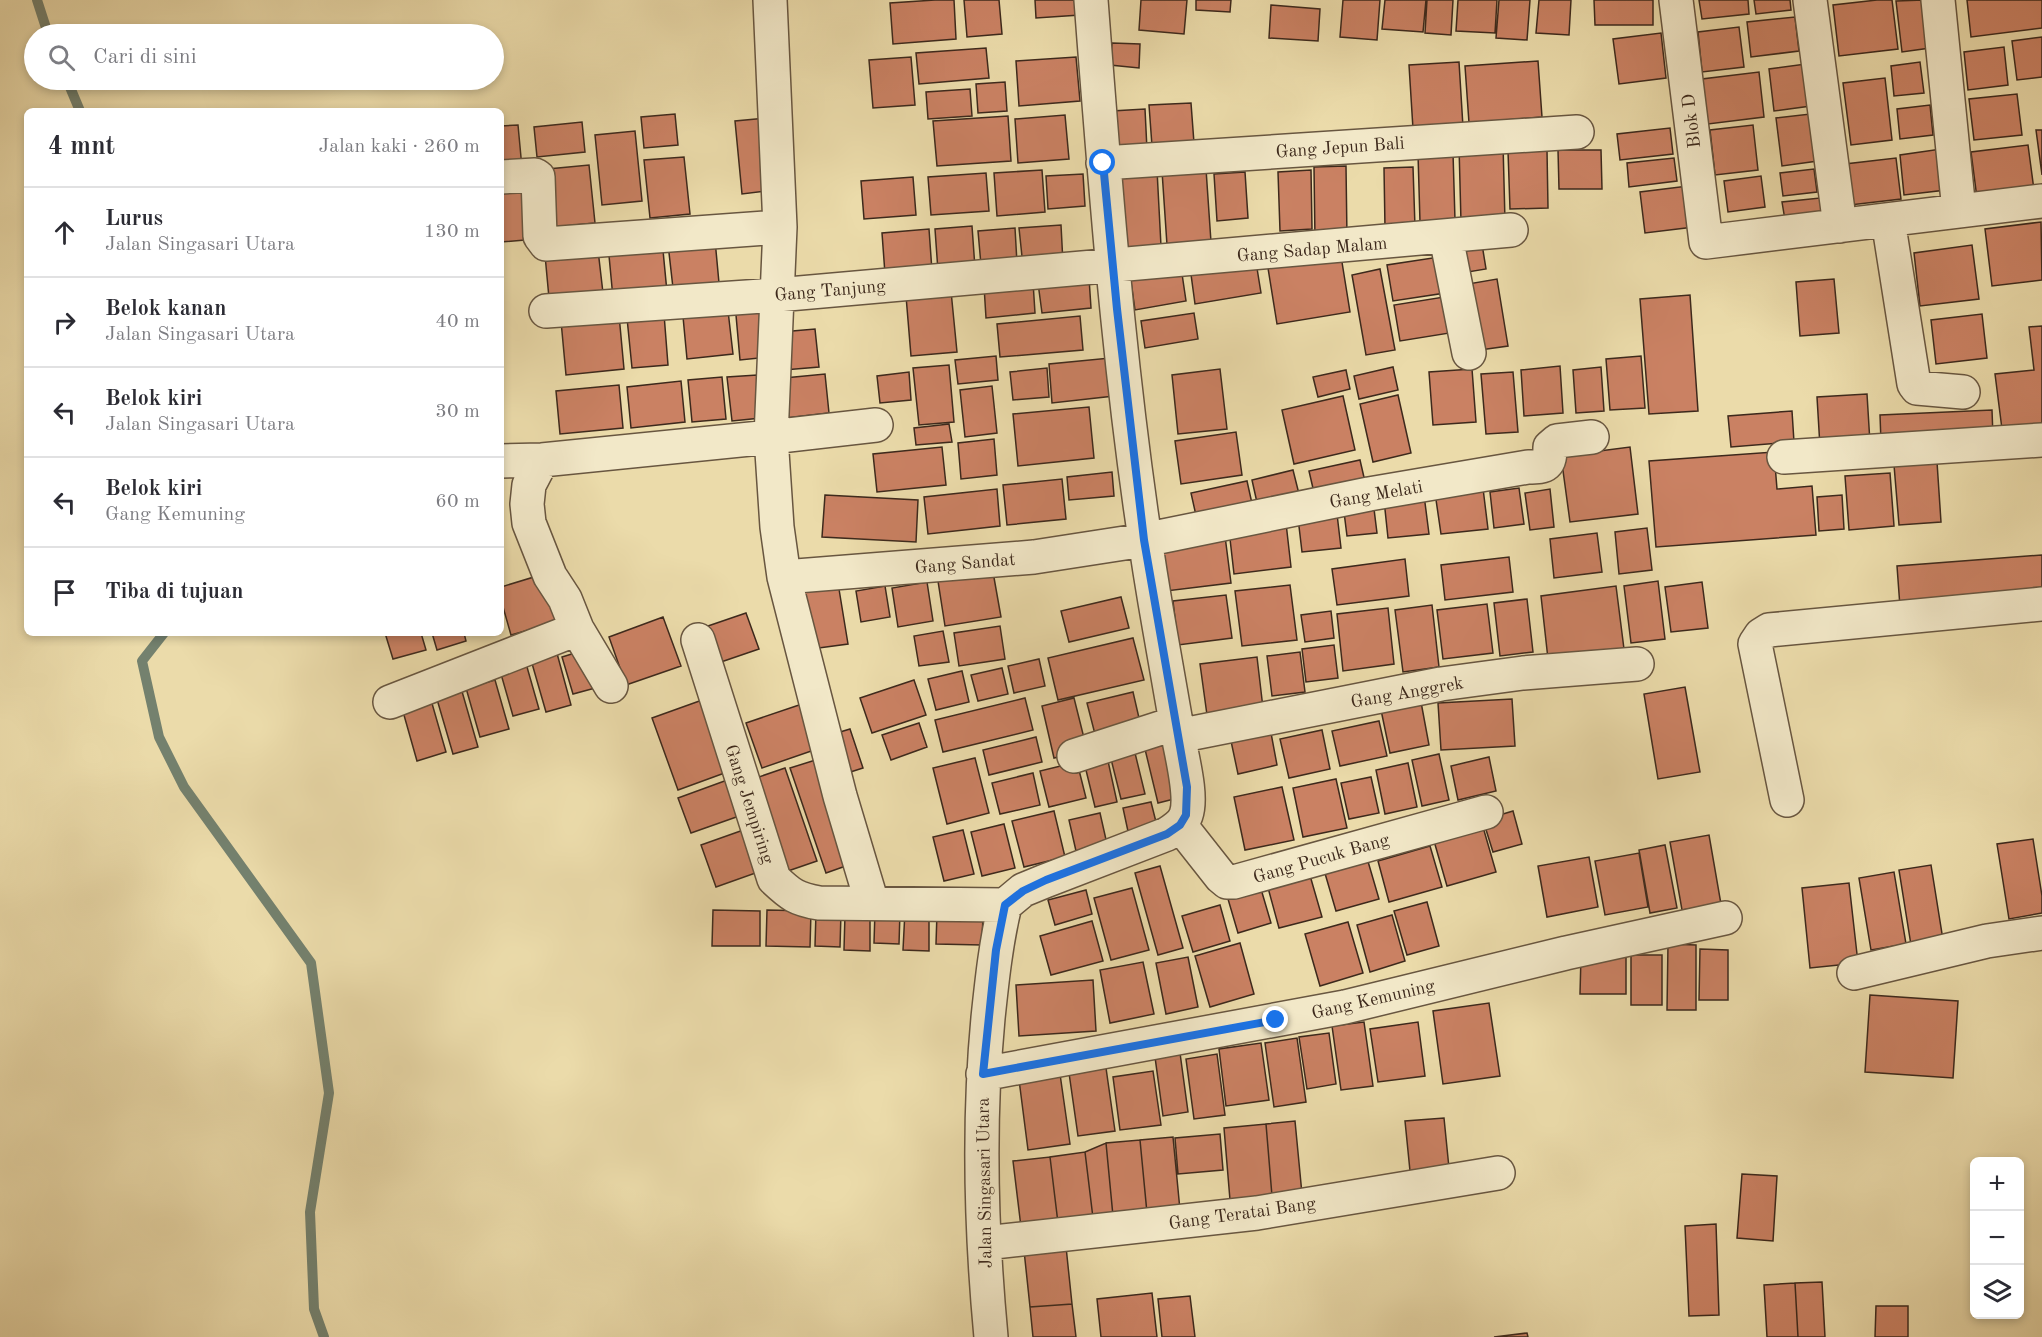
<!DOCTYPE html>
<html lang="id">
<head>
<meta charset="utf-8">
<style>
  :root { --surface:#fff; --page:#f7f7f7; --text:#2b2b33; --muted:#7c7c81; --line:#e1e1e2 }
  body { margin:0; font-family:"Old Standard TT",serif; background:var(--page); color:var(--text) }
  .controls { position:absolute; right:18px; bottom:18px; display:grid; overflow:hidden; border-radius:9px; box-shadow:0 3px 9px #0003 }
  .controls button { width:54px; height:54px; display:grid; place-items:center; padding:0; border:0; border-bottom:2px solid var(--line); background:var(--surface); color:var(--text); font:30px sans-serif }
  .stop { position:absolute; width:18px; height:18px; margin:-14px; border:4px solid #1a73e8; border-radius:50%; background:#fff }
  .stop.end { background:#1a73e8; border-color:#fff; box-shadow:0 2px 6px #0008 }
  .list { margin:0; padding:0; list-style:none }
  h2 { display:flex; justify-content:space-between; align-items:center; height:78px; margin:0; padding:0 24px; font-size:26px }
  h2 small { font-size:20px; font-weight:400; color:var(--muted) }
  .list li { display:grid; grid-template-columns:39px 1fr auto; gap:18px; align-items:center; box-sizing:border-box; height:90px; padding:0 24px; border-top:2px solid var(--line) }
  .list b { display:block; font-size:22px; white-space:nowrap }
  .list p { margin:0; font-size:20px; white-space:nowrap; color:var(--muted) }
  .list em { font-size:20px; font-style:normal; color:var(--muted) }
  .icon { flex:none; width:33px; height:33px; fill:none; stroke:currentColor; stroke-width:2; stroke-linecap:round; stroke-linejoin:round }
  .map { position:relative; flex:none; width:2042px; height:1337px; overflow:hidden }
  .search { position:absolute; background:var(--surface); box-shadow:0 3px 9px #0003; left:24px; top:24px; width:480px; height:66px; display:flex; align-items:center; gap:15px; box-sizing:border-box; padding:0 21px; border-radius:33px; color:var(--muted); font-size:22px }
  .panel { position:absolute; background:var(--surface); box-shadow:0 3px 9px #0003; left:24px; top:108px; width:480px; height:528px; border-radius:9px }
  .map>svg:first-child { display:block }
</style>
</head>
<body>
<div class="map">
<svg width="2042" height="1337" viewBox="0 0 2042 1337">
  <rect width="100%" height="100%" fill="#ebdbaa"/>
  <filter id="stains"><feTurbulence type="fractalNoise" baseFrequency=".00333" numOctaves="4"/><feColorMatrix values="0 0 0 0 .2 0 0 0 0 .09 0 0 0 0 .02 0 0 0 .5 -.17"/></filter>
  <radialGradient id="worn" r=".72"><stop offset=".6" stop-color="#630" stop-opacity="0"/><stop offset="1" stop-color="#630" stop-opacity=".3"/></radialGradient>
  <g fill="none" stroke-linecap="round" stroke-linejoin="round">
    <!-- stream -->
    <path stroke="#74816e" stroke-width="10" d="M37 0 48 34
      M67 80 80 111
      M164 633 142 661 159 737 184 787 311 963 329 1093 310 1212 314 1309 324 1337"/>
  </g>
  <!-- building -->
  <path fill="#ca8163" stroke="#3d291c" stroke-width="1.5" d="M935 0H954L956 39 893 44 890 3Z
    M964 0H999L1002 34 967 37Z
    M1035 0H1078L1080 15 1036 18Z
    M1141 0H1187L1184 34 1139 30Z
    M1196 0H1231L1230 12 1196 10Z
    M1343 0H1380L1377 40 1340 37Z
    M1385 0H1426L1423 32 1382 29Z
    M1427 0H1453L1451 35 1425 33Z
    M1458 0H1497L1495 33 1456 31Z
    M1499 0H1530L1527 40 1496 38Z
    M1539 0H1571L1569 35 1536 33Z
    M1594 0H1653V25H1595Z
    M1699 0H1748L1749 14 1702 19Z
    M1754 0H1790L1791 10 1756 14Z
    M1877 0H1892L1898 49 1839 56 1833 5Z
    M1924 0 1930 48 1902 52 1896 1Z
    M1967 0H2042V28L1971 37Z
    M1271 5 1320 9 1318 41 1269 38Z
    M1795 17 1799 51 1751 57 1747 22Z
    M1739 27 1744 67 1702 72 1698 32Z
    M1661 33 1666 78 1619 84 1613 39Z
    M2042 37V77L2017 80 2012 41Z
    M1112 43 1140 44 1139 68 1110 65Z
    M2004 47 2008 85 1968 90 1964 52Z
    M986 48 989 78 919 84 916 53Z
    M911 57 915 105 873 108 869 60Z
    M1076 57 1080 101 1019 106 1016 61Z
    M1538 61 1542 117 1469 123 1465 66Z
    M1459 62 1463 127 1413 129 1409 65Z
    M1920 62 1924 93 1894 96 1891 66Z
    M1813 63 1818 105 1774 111 1769 69Z
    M1759 72 1764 117 1708 124 1702 79Z
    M1885 78 1892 140 1851 145 1843 83Z
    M1005 82 1007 111 978 113 976 84Z
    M970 89 972 116 928 119 926 92Z
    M2017 94 2022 135 1974 140 1969 99Z
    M1191 103 1194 143 1152 146 1149 105Z
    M1930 105 1933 135 1900 139 1897 109Z
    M1145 109 1147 150 1114 152 1112 111Z
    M1819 113 1825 160 1782 166 1776 118Z
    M675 114 678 145 644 148 641 117Z
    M1065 115 1069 159 1018 163 1015 119Z
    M1008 116 1011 161 937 166 933 121Z
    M768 118 775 190 742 194 735 121Z
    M582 122 585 152 537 157 534 127Z
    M518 125 522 168 501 170V126Z
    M1753 125 1758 170 1715 175 1710 130Z
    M1670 128 1673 154 1620 160 1617 134Z
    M2036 130H2042V175Z
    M635 131 642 201 602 205 595 135Z
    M1503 144 1505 221 1461 222 1459 146Z
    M2028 145 2034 190 1977 198 1971 152Z
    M1941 149 1946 190 1904 195 1900 155Z
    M1547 150 1548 208 1510 209 1508 151Z
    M1558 150H1601L1602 189H1559Z
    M1453 153 1455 220 1420 222 1418 154Z
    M684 157 690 214 650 218 644 160Z
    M1674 158 1677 181 1629 187 1627 163Z
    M1896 158 1901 199 1850 205 1845 164Z
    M589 165 595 223 554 227 548 169Z
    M1346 166 1347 238 1315 240 1314 167Z
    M1413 167 1415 227 1385 228 1384 168Z
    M1206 169 1211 242 1167 245 1162 171Z
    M1814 169 1817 192 1783 196 1780 173Z
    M1042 170 1045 212 997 216 994 173Z
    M1157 170 1161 246 1118 249 1113 173Z
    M1311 170 1312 229 1280 231 1278 172Z
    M1245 172 1248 218 1217 221 1214 174Z
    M986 173 989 211 931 215 928 177Z
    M1083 174 1085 206 1048 209 1046 176Z
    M1761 176 1765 207 1728 212 1724 181Z
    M913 177 916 215 864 219 861 181Z
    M1696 185 1702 226 1645 233 1640 192Z
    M531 187 536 239 501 242V190Z
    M1820 198 1822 215 1785 220 1782 202Z
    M2041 222 2042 280 1992 286 1985 229Z
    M1061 225 1063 263 1023 266 1019 228Z
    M972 226 975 268 938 271 935 229Z
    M1015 228 1017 263 981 265 978 231Z
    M929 229 932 271 885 274 882 233Z
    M1481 238 1486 269 1456 274 1451 243Z
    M662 240 667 292 613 298 608 245Z
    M715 240 719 283 673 288 668 244Z
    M1972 245 1979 299 1920 306 1914 253Z
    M598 250 603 293 549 298 545 255Z
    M1255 256 1261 293 1195 304 1190 267Z
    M1341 256 1350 312 1277 324 1268 268Z
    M1439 257 1445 293 1393 301 1387 265Z
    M1181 267 1186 301 1135 310 1130 275Z
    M1380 269 1395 350 1366 355 1352 275Z
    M1089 278 1091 308 1042 313 1038 283Z
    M1497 279 1508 346 1473 351 1462 285Z
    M1834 279 1839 333 1800 336 1796 282Z
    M1033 282 1035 313 986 318 984 286Z
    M951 291 957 352 911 356 906 296Z
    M1690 295 1698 411 1649 414 1640 299Z
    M1450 296 1456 332 1400 341 1394 305Z
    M727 302 733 354 687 359 682 306Z
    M764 302 770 357 740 360 735 304Z
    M1194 313 1198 339 1145 348 1141 321Z
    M664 314 668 365 632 368 627 318Z
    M1982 314 1987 358 1936 364 1931 320Z
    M619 315 624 369 566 375 561 321Z
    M1080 316 1083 350 1000 357 997 324Z
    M2042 326V432L2003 437 1995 374 2034 370 2029 327Z
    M815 329 819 367 784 370 781 332Z
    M996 356 998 380 958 384 955 360Z
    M1641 356 1645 408 1610 410 1606 359Z
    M1110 358 1114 396 1052 403 1049 364Z
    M949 365 954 422 919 425 913 368Z
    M1560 366 1563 413 1524 416 1521 370Z
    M1393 367 1398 390 1359 399 1354 376Z
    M1601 367 1604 411 1576 413 1573 370Z
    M1047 368 1049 397 1013 400 1010 372Z
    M1220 369 1227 429 1178 434 1172 375Z
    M1472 369 1476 422 1433 425 1429 372Z
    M1346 370 1350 389 1318 397 1313 377Z
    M909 372 911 400 880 403 877 376Z
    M1513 372 1518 432 1486 434 1481 374Z
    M825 374 829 413 778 419 774 379Z
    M757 375 761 418 732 421 727 377Z
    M722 377 726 419 692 422 688 380Z
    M681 381 685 422 631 428 627 387Z
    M619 385 623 428 560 434 556 391Z
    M992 386 997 433 965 437 960 390Z
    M1867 394 1870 443 1820 447 1817 397Z
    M1398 395 1411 453 1373 462 1360 404Z
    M1343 396 1355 450 1294 464 1282 410Z
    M1089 407 1094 458 1018 466 1013 414Z
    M1992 410 1993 437 1881 442 1880 415Z
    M1792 411 1794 442 1731 447 1728 416Z
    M949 424 952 442 916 445 914 428Z
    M1236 432 1242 475 1181 484 1175 441Z
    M994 439 997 475 961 479 958 443Z
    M942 447 946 485 877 492 873 454Z
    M1630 447 1638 514 1570 522 1561 456Z
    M1774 452 1777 489 1812 486 1816 535 1656 547 1649 461Z
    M1360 460 1366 486 1315 497 1309 471Z
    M1937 462 1941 522 1899 525 1894 465Z
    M1293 470 1300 498 1258 507 1252 480Z
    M1112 472 1114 496 1069 500 1067 477Z
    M1890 473 1894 526 1849 530 1845 476Z
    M1062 479 1066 519 1007 525 1003 485Z
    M1482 480 1488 529 1441 534 1434 486Z
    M1247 481 1253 508 1197 520 1191 493Z
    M1519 488 1524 524 1494 528 1490 492Z
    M997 489 1000 526 928 534 924 497Z
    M1550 489 1554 527 1530 530 1525 493Z
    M825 495 918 500 916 542 822 537Z
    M1424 495 1429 534 1388 538 1384 500Z
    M1842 495 1844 529 1819 531 1817 497Z
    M1373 501 1377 533 1347 536 1343 504Z
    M1337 514 1341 548 1302 552 1298 518Z
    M1286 523 1291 567 1234 574 1229 530Z
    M1647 528 1652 570 1619 574 1615 532Z
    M1597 533 1602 572 1554 578 1550 539Z
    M1225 536 1231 583 1166 591 1160 544Z
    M2042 555V596L1900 607 1897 566Z
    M1509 557 1513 592 1445 600 1441 565Z
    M1405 559 1409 596 1337 605 1332 569Z
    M993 572 1001 617 945 626 938 581Z
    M547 573 561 621 511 635 501 600V587Z
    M1658 581 1665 639 1631 643 1624 586Z
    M927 582 933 621 898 627 892 588Z
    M1702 582 1708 628 1671 632 1665 587Z
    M838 583 848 644 804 650 795 589Z
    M1290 585 1297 640 1242 646 1235 591Z
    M885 586 890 617 861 622 856 591Z
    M1616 586 1624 649 1548 659 1541 596Z
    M1226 595 1232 638 1178 645 1173 601Z
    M1121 597 1129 628 1069 642 1061 611Z
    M1527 599 1533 652 1500 656 1494 603Z
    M1487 604 1493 653 1443 659 1437 610Z
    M1432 605 1439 667 1403 672 1395 610Z
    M1388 608 1394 664 1343 671 1337 614Z
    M1331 611 1334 638 1305 642 1301 615Z
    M746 613 759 649 718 663 705 627Z
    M663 617 681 666 626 685 609 637Z
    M1000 626 1005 659 959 666 954 633Z
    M943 631 949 662 919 666 914 636Z
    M385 633H421L426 650 393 659Z
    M432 633H464L466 641 437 650Z
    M1133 638 1144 680 1058 700 1048 658Z
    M1334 645 1338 678 1306 682 1302 649Z
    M555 646 571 705 546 712 529 653Z
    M588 649 599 687 573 694 562 657Z
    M1300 652 1305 692 1272 696 1267 656Z
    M1257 657 1263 708 1207 715 1200 664Z
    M1039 659 1045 686 1014 693 1008 666Z
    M525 660 539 709 513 716 499 667Z
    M1002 668 1008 694 978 701 971 675Z
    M962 671 969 702 936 710 928 679Z
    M495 680 509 729 480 737 466 688Z
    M914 680 926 715 872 733 860 698Z
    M459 681 478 747 453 754 434 689Z
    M1685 687 1700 772 1658 779 1644 694Z
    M1133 692 1142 731 1097 742 1087 703Z
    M429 693 446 752 417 761 400 701Z
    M1025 698 1033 730 943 752 935 720Z
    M1074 698 1087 750 1054 758 1042 706Z
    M705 699 730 771 678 790 652 718Z
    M1512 699 1515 746 1441 750 1438 703Z
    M1421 702 1429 745 1390 753 1381 710Z
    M805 703 820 748 762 768 746 723Z
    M1379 721 1387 756 1340 766 1332 731Z
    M919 723 927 747 891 760 882 735Z
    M850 729 863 768 841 775 827 736Z
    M1322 730 1330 769 1289 778 1280 739Z
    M1271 733 1277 765 1238 774 1231 741Z
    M1036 737 1042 762 989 775 983 750Z
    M1165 741 1178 798 1158 803 1144 745Z
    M1135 753 1145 794 1121 799 1111 759Z
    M1439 754 1449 800 1422 806 1412 760Z
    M1489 757 1496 791 1458 800 1451 766Z
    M822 758 857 862 826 873 790 768Z
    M975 758 989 813 947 824 933 768Z
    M1108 761 1117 802 1095 807 1085 766Z
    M1077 762 1086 798 1049 807 1040 771Z
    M1408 763 1417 807 1385 814 1376 770Z
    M785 768 817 861 785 872 753 779Z
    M1033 773 1040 805 1000 814 992 783Z
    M1371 777 1379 813 1349 819 1341 783Z
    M730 779 742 815 691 833 678 798Z
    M1336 779 1347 828 1303 837 1293 788Z
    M1282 787 1294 840 1245 850 1234 797Z
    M1151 802 1158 830 1129 836 1123 808Z
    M1054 811 1065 857 1024 867 1012 821Z
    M1513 811 1522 844 1493 852 1483 820Z
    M1100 813 1107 844 1076 851 1069 820Z
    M1004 824 1015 868 982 876 971 832Z
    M1483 827 1496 872 1447 886 1434 841Z
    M749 828 764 870 716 887 701 845Z
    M963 830 974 874 944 881 933 837Z
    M1709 835 1721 904 1682 910 1670 842Z
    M2033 839 2042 896V913L2009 919 1997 844Z
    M1665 845 1677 908 1650 913 1639 850Z
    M1430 846 1442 887 1389 902 1378 861Z
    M1639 853 1648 907 1605 915 1595 861Z
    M1589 857 1598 907 1547 917 1538 866Z
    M1367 858 1379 899 1336 911 1324 870Z
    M1931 865 1943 940 1911 945 1899 870Z
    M1160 866 1183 948 1158 955 1135 873Z
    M1309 872 1322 917 1279 928 1267 884Z
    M1894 872 1906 944 1871 950 1859 878Z
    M1849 883 1858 963 1810 968 1802 888Z
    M1132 888 1149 950 1111 960 1094 898Z
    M1261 889 1271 923 1238 933 1228 899Z
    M1086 890 1092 914 1055 925 1048 900Z
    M1427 902 1439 946 1407 955 1394 911Z
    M1220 905 1230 941 1193 952 1182 916Z
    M713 910 760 911V946H712Z
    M767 910 811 911 810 947 766 946Z
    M875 911 900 912 899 944 874 943Z
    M905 911 929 912V951L903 950Z
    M816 912H841L840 947 815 946Z
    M937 913 983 914 982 945 936 944Z
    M845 914H870V951L844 950Z
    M1392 915 1405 961 1370 972 1357 925Z
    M1092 921 1103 961 1051 975 1040 936Z
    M1348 922 1363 973 1320 986 1305 934Z
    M1240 943 1254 994 1210 1007 1195 956Z
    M1668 944 1696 945V1010H1667Z
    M1700 949 1728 950V1000H1699Z
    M1631 955H1662V1005H1631Z
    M1581 956H1626V994H1580Z
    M1188 957 1198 1007 1166 1014 1156 963Z
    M1143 962 1154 1014 1110 1023 1100 970Z
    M1093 980 1096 1031 1019 1036 1016 985Z
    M1870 995 1958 1001 1953 1078 1865 1072Z
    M1489 1003 1500 1076 1443 1084 1433 1011Z
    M1364 1022 1373 1086 1341 1090 1332 1026Z
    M1418 1022 1425 1076 1378 1082 1370 1029Z
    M1329 1033 1336 1084 1307 1089 1299 1037Z
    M1297 1038 1306 1102 1274 1107 1265 1043Z
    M1261 1043 1269 1100 1226 1106 1219 1049Z
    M1180 1053 1188 1112 1163 1116 1155 1057Z
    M1217 1054 1225 1115 1194 1119 1186 1059Z
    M1059 1067 1070 1144 1028 1150 1018 1072Z
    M1106 1068 1115 1131 1078 1136 1069 1073Z
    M1153 1071 1161 1125 1120 1130 1113 1077Z
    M1444 1118 1449 1168 1410 1171 1405 1121Z
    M1295 1121 1302 1194 1272 1196 1266 1124Z
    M1266 1124 1272 1196 1230 1200 1224 1128Z
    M1220 1134 1223 1170 1178 1174 1175 1138Z
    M1173 1137 1180 1210 1147 1213 1140 1140Z
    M1140 1140 1147 1213 1113 1216 1106 1143Z
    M1106 1143 1113 1216 1093 1218 1085 1152Z
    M1085 1152 1093 1218 1058 1223 1050 1157Z
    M1050 1157 1058 1223 1021 1227 1013 1161Z
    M1742 1174 1777 1176 1773 1241 1737 1238Z
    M1716 1224 1719 1315 1689 1316 1685 1226Z
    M1065 1237 1072 1304 1030 1307 1023 1241Z
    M1822 1282 1825 1337H1798L1795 1283Z
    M1795 1283 1798 1337H1767L1764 1285Z
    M1152 1293 1157 1337H1101L1097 1299Z
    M1190 1296 1195 1337H1162L1158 1299Z
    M1072 1304 1076 1337H1033L1030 1307Z
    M1876 1306H1908V1337H1875Z
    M1527 1333 1528 1337H1494Z"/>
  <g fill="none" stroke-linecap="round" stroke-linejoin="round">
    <defs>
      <path id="street" d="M1676 0 1706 242 2042 201
        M1810 0 1840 226
        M1938 0 1959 211
        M1103 163 1577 132
        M501 177 535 175 538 177 540 236 546 244 780 227
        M1888 220 1914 384 1917 388 1963 392
        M1446 237 1469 353
        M546 311 777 295 1511 230
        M1784 457 2042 440
        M501 461 542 460 771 437 780 227 770 0
        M784 577 1034 557 1144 540 1369 494 1528 467C1547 467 1550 465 1550 447L1557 441 1592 437
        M577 629 611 686
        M698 640 774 879C791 895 796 899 819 903L1005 905
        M390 702 577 629 565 599 550 576 529 523 527 504 529 485 542 460
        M1178 736 1441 684 1523 673 1637 664
        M1074 756 1176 723
        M1787 800 1755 644 1761 635 1769 630 2042 604
        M1180 825 1221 877 1227 882H1234L1486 812
        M872 903 840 796 784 577 777 527 771 437 876 425
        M1854 973 1987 941 2042 933
        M983 1074 1345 1007 1566 953 1725 918
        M985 1243 1257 1213 1498 1173
        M991 1337C981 1231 978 1124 988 1018 992 980 996 942 1005 905L1023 890 1045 881 1167 834C1175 829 1183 824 1186 815 1193 796 1181 754 1178 734 1172 700 1166 666 1160 631 1123 423 1107 211 1091 0"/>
    </defs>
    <!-- street casing -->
    <use href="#street" stroke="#685640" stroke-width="36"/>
    <!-- street -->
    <use href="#street" stroke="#f2e8c8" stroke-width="33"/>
  </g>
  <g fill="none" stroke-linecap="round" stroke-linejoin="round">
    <!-- route -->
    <path stroke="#1a73e8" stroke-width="8" d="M1103 163 1117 309 1144 540 1187 787 1186 815 1180 825 1167 834 1046 880 1023 891 1005 905 996 950 983 1074 1276 1020"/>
  </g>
  <g text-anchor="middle" stroke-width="6" stroke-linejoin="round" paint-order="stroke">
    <!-- street labels -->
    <g font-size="18" fill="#3d291c" stroke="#f2e8c8">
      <text transform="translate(1691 121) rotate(-97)" y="6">Blok D</text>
      <text transform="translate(1340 147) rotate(-4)" y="6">Gang Jepun Bali</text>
      <text transform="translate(1312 249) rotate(-5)" y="6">Gang Sadap Malam</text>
      <text transform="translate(830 290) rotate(-5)" y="6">Gang Tanjung</text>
      <text transform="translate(1376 494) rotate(-10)" y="6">Gang Melati</text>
      <text transform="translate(965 563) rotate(-5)" y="6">Gang Sandat</text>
      <text transform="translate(1407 692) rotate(-10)" y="6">Gang Anggrek</text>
      <text transform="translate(750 804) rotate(72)" y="6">Gang Jempiring</text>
      <text transform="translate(1321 858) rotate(-16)" y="6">Gang Pucuk Bang</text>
      <text transform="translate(1373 999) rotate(-13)" y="6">Gang Kemuning</text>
      <text transform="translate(984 1183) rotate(-91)" y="6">Jalan Singasari Utara</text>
      <text transform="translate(1242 1213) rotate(-8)" y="6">Gang Teratai Bang</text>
    </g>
  </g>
  <rect width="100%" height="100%" filter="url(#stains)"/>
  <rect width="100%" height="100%" fill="url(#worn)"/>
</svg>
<div class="controls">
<button>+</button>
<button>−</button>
<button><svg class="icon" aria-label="layers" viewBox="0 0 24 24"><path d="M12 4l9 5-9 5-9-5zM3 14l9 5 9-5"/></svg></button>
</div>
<div class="stop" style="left:1103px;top:163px"></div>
<div class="stop end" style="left:1276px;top:1020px"></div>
<div class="search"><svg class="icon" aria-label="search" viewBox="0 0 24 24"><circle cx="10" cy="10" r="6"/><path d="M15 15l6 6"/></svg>Cari di sini</div>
<section class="panel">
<h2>4 mnt<small>Jalan kaki · 260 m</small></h2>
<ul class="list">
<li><svg class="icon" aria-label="ahead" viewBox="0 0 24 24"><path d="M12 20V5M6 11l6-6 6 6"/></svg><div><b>Lurus</b><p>Jalan Singasari Utara</p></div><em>130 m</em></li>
<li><svg class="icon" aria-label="right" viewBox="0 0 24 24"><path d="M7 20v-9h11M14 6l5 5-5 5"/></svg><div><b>Belok kanan</b><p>Jalan Singasari Utara</p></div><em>40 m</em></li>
<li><svg class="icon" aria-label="left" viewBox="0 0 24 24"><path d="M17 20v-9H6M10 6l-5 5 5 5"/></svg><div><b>Belok kiri</b><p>Jalan Singasari Utara</p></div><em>30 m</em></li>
<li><svg class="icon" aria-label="left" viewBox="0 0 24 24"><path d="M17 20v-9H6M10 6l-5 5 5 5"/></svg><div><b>Belok kiri</b><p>Gang Kemuning</p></div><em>60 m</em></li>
<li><svg class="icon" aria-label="arrive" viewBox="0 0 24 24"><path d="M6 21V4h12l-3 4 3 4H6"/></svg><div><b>Tiba di tujuan</b></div></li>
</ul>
</section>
</div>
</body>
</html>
